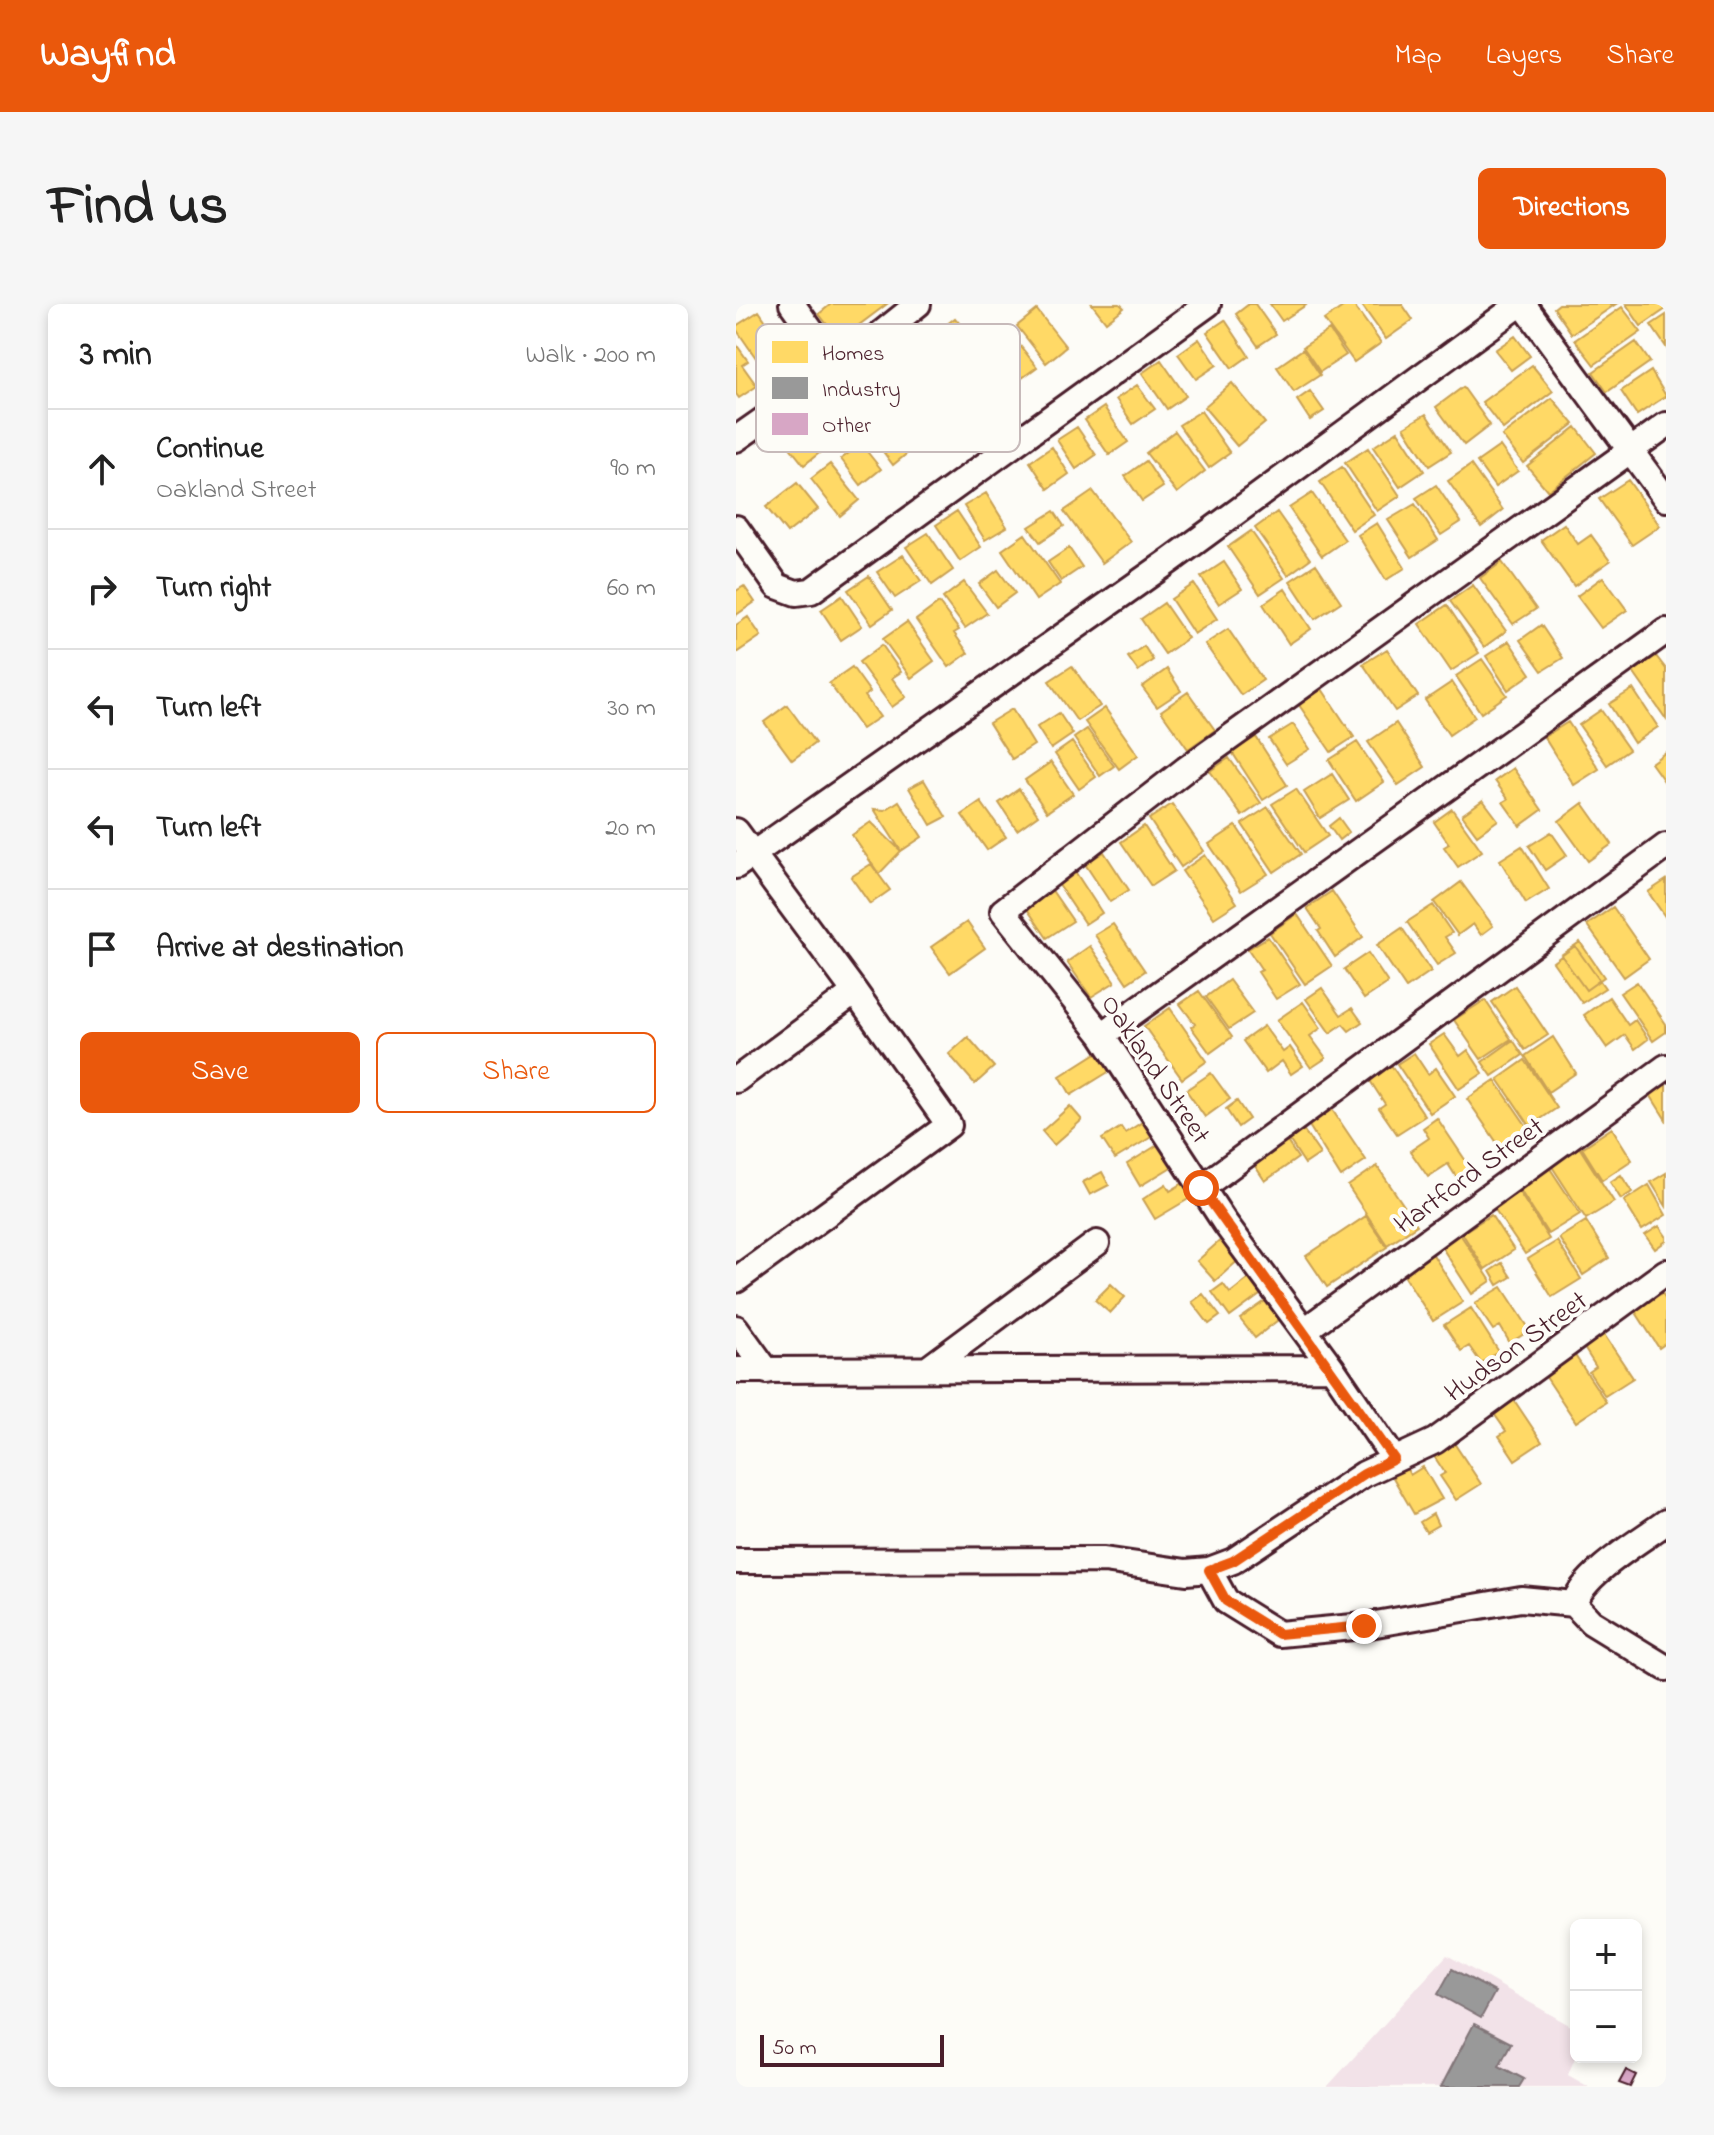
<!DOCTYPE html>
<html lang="en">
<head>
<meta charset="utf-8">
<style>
  :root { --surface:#fff; --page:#f6f6f6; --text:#222; --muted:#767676; --line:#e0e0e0; --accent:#ea580c }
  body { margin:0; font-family:"Indie Flower",sans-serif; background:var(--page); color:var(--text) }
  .controls { position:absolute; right:24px; bottom:24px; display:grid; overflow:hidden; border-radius:12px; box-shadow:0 4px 12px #0003 }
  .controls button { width:72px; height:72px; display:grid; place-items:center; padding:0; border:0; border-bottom:2px solid var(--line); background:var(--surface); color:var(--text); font:40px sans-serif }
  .scale { position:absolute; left:24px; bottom:20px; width:184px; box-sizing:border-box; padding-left:8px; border:4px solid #4a1f2b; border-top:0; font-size:22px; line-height:28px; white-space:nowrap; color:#4a1f2b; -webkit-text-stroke:6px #fdfcf7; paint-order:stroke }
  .stop { position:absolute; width:24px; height:24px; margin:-18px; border:6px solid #ea580c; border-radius:50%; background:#fff }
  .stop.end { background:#ea580c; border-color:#fff; box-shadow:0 2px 8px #0008 }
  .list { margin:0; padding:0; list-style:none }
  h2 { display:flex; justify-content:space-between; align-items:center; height:104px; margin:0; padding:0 32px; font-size:34px }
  h2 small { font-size:26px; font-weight:400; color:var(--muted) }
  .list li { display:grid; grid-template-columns:52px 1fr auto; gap:24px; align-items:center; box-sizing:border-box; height:120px; padding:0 32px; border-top:2px solid var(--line) }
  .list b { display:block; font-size:30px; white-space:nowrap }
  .list p { margin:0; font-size:26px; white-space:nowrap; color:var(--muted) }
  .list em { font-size:26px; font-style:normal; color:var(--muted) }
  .actions { display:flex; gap:16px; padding:24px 32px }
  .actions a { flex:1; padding:18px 0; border:2px solid var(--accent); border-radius:12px; text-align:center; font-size:28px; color:var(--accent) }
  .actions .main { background:var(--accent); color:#fff }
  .icon { flex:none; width:44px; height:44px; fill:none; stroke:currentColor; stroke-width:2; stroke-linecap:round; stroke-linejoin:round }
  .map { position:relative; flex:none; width:930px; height:1783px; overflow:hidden; border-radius:12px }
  header { display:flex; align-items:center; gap:48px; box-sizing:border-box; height:112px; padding:0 40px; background:var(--accent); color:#fff }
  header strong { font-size:38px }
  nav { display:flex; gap:44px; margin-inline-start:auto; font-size:28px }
  .intro { display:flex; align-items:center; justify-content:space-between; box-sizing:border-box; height:192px; padding:0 48px }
  h1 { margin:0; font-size:56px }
  .button { padding:20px 36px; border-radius:12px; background:var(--accent); color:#fff; font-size:28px; font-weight:700 }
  main { display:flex; gap:48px; padding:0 48px }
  aside { flex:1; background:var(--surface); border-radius:12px; box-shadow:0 4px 12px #0003 }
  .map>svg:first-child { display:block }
</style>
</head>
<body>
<header>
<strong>Wayfind</strong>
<nav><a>Map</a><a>Layers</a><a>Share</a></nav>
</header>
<div class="intro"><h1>Find us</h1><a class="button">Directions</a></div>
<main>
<aside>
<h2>3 min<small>Walk · 200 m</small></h2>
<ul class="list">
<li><svg class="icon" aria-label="ahead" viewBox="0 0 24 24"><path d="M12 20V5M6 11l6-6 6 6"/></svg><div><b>Continue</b><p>Oakland Street</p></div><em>90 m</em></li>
<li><svg class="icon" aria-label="right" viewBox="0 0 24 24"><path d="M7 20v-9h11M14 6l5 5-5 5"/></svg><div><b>Turn right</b></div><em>60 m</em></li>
<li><svg class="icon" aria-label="left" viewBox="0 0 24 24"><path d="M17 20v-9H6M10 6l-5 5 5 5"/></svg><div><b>Turn left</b></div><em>30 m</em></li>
<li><svg class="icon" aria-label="left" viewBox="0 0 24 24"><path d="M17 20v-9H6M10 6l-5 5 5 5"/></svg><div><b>Turn left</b></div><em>20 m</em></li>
<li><svg class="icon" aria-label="arrive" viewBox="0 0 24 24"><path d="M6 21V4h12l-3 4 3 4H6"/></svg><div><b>Arrive at destination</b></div></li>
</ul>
<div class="actions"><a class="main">Save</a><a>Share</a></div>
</aside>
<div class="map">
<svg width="930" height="1783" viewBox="0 0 930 1783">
  <rect width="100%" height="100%" fill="#fdfcf7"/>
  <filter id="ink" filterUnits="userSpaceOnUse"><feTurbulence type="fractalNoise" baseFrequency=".0125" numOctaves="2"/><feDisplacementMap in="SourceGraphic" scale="16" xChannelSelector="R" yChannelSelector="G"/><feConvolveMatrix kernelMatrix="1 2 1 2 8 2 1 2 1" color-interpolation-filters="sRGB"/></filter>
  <g filter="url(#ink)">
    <!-- built -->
    <path fill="#f2e2e8" d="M711 1651 840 1725V1751L832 1771 853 1783H591Z"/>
    <!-- homes -->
    <path fill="#ffd966" stroke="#c9a154" stroke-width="2" d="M95 0H151L103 36 83 10Z
      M356 0H384L388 4 370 18Z
      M513 0H519L540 30 522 42 500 10Z
      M534 0H569L570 1 546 17Z
      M611 0H617L645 39 618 58 588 16Z
      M625 0H666L677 16 650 35Z
      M823 0H880L836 30 818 4Z
      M890 0H930V5L905 22Z
      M886 3 905 28 858 61 839 36Z
      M301 6 330 43 310 59 281 22Z
      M23 7 42 35 35 40 50 62 33 73 0 25V22Z
      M930 11V43L915 21Z
      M219 14 238 37 215 55 196 32Z
      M489 16 513 52 496 64 471 28Z
      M593 26 610 51 584 68 567 43Z
      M779 32 794 52 775 66 759 46Z
      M463 35 481 61 460 75 442 50Z
      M900 38 914 58 871 88 857 68Z
      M282 39 301 63 286 74 268 51Z
      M0 40 12 57 6 61 21 82 3 94 0 90Z
      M567 45 584 71 558 88 541 63Z
      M425 56 450 92 431 105 406 69Z
      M796 61 817 87 767 125 746 98Z
      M915 67 930 92 901 111 885 87Z
      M496 79 529 119 501 142 468 103Z
      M401 81 419 105 397 120 380 95Z
      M727 83 754 121 728 141 700 103Z
      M574 87 588 107 574 116 561 96Z
      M816 94 838 120 787 159 766 132Z
      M368 103 392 138 373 151 349 116Z
      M465 107 494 149 473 164 443 121Z
      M690 110 715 148 693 162 668 123Z
      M159 117 179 143 157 161 137 134Z
      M67 121 87 146 68 161 48 136Z
      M341 123 360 151 340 165 321 136Z
      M840 123 860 149 812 187 791 162Z
      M439 127 469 167 441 189 410 149Z
      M662 127 688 167 664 183 637 143Z
      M125 140 145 165 125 181 105 155Z
      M764 142 782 167 759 183 741 158Z
      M316 143 333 170 312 185 294 158Z
      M632 144 664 192 641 207 609 159Z
      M410 157 427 183 406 197 389 172Z
      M94 160 123 196 104 212 75 175Z
      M735 161 767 206 745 223 712 177Z
      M606 163 638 211 616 226 584 178Z
      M892 176 924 222 896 241 863 195Z
      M61 179 82 205 51 229 30 203Z
      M700 181 725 218 705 231 680 194Z
      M357 187 395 238 366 259 328 207Z
      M250 189 271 223 249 236 228 202Z
      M576 189 609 236 586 252 553 204Z
      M679 200 702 236 676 253 652 216Z
      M221 207 245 243 224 257 200 221Z
      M318 207 328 222 304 238 293 223Z
      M541 208 574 255 552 271 519 224Z
      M641 219 669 264 650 276 622 231Z
      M828 220 842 240 855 231 874 257 838 282 805 236Z
      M515 227 548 274 524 290 492 243Z
      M192 229 217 266 196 281 170 243Z
      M289 230 324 280 300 296 266 246Z
      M333 244 346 263 325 277 312 258Z
      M167 251 185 277 159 294 141 268Z
      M488 258 506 285 483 300 465 273Z
      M766 258 800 305 777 320 744 274Z
      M580 260 605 298 579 315 554 277Z
      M262 266 279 289 260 303 243 280Z
      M133 272 156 306 136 320 112 286Z
      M867 273 891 306 865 324 841 292Z
      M228 278 251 309 229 324 207 294Z
      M458 280 481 315 458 330 435 295Z
      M737 281 770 327 748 343 714 297Z
      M8 282 19 298 0 311V287Z
      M549 285 575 325 553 340 527 300Z
      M106 292 126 322 105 336 85 306Z
      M203 299 223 326 218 329 232 349 213 363 180 316Z
      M428 299 452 334 429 350 405 315Z
      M711 301 743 349 715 367 683 320Z
      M12 313 25 332 0 349V321Z
      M171 318 198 357 175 374 147 335Z
      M805 321 827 354 806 367 784 336Z
      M492 325 527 376 505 391 469 340Z
      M773 337 795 370 772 386 750 352Z
      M146 341 165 368 156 374 170 393 156 403 123 358Z
      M408 342 417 356 402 367 392 353Z
      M651 345 682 392 659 407 627 360Z
      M920 352 930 365V415L897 368Z
      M746 355 771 391 745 409 720 372Z
      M336 362 364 402 341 417 313 377Z
      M116 363 134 388 129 392 144 413 126 425 93 379Z
      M431 365 445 387 421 403 406 383Z
      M716 378 739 413 713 431 689 396Z
      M586 385 618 433 595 448 563 401Z
      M897 385 922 423 898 439 873 400Z
      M452 388 479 426 452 445 425 407Z
      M51 401 79 439 56 456 28 418Z
      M369 404 402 451 383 465 349 418Z
      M276 405 298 441 276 455 253 419Z
      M865 406 893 446 871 461 843 421Z
      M323 409 337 430 315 445 301 423Z
      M832 418 863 465 838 481 808 433Z
      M660 419 689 463 662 481 632 438Z
      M557 420 574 445 550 460 533 435Z
      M351 425 378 462 364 472 338 434Z
      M520 433 551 481 527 496 496 448Z
      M336 438 360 473 343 485 319 450Z
      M621 438 648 478 620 497 593 456Z
      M930 448V480L915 459Z
      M493 454 525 499 506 512 474 467Z
      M315 458 337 490 311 508 289 476Z
      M777 464 806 506 784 522 767 498 772 495 759 477Z
      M596 470 613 496 584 514 568 488Z
      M188 476 210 513 195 521 173 484Z
      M283 485 302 511 281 526 263 499Z
      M560 485 592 532 568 548 536 500Z
      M747 496 762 516 741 531 726 511Z
      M163 497 186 533 165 547 138 505 149 506Z
      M245 498 270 533 251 546 226 511Z
      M847 499 876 540 852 557 823 517Z
      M436 500 468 547 445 563 413 515Z
      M532 503 565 550 538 568 506 520Z
      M716 505 746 547 722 563 708 543 713 540 698 518Z
      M603 514 613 528 603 536 593 522Z
      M135 518 165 547 143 570 116 531Z
      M408 522 438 567 415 582 385 538Z
      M500 522 532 570 505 587 473 540Z
      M815 528 831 551 809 566 793 542Z
      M786 542 813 585 790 599 764 556Z
      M368 548 393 586 374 598 349 560Z
      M469 551 501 599 478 614 446 567Z
      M135 560 154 586 134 600 115 573Z
      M340 569 366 609 349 620 323 581Z
      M930 576V614L912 588Z
      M725 578 757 622 745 631 737 620 722 631 698 598Z
      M315 585 337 617 311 634 289 602Z
      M596 587 627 633 599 653 582 627 585 625 571 604Z
      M697 601 716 629 709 633 720 649 701 661 671 618Z
      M877 603 913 655 888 673 851 621Z
      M561 610 596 662 569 680 534 629Z
      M231 618 249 644 214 669 195 643Z
      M377 620 409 667 391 679 359 631Z
      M666 624 695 667 670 684 641 641Z
      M532 633 564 680 540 695 522 668 526 666 512 645Z
      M844 638 868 673 850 686 825 651Z
      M354 642 379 678 355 693 331 658Z
      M839 642 869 684 846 699 817 658Z
      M632 649 652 679 628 695 608 665Z
      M493 676 517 709 493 725 470 693Z
      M901 678 930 720V728L917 737 884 689Z
      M779 682 812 731 789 746 756 698Z
      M586 684 605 711 616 704 626 718 613 727 607 720 594 729 570 695Z
      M463 687 496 733 474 749 455 723 459 720 444 700Z
      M873 693 892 721 899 716 912 735 899 745 889 731 871 744 848 711Z
      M749 696 775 735 745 755 718 716Z
      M567 698 585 724 574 732 590 754 575 764 541 716Z
      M434 704 471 757 446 775 408 722Z
      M528 722 547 748 554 743 567 762 555 770 546 757 530 769 507 737Z
      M708 730 724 752 732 746 747 769 723 785 693 740Z
      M232 733 258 763 239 780 213 750Z
      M817 733 840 769 812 788 789 752Z
      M777 736 787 751 756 772 746 758Z
      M362 748 374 767 335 791 324 772Z
      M678 749 692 770 700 764 719 792 694 809 661 760Z
      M789 756 821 804 794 822 762 775Z
      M655 761 689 812 661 830 643 804 649 800 633 775Z
      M475 769 494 795 469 813 450 786Z
      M759 776 792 824 764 843 731 795Z
      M930 778V816L913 789Z
      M501 797 513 815 502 823 490 805Z
      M334 802 346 816 318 841 306 827Z
      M595 804 630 856 605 873 572 820Z
      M701 814 740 872 726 882 712 860 692 873 674 847 693 834 687 824Z
      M408 817 417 832 379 855 366 835 385 823 389 829Z
      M564 821 584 850 569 860 550 831Z
      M876 824 896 856 866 876 846 844Z
      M548 833 562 854 529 877 515 856Z
      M423 840 437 862 404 882 391 860Z
      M843 843 878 898 850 915 815 861Z
      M641 862 681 921 651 941 612 882Z
      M813 863 844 910 812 930 782 883Z
      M366 868 373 881 354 891 347 878Z
      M930 869V902L915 878Z
      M885 871 896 888 885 895 874 878Z
      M452 876 461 890 419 915 407 895 430 880 434 887Z
      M913 881 930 911 906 926 888 897Z
      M783 888 813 935 789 950 758 904Z
      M755 911 778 946 749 965 726 929Z
      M630 912 651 943 591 983 570 952Z
      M850 917 873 954 847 971 823 934Z
      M923 922 930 932V937L919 945 909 931Z
      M724 930 755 977 736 990 705 942Z
      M487 934 505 954 479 977 461 957Z
      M821 937 845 975 816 993 792 955Z
      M696 949 727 998 697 1017 666 968Z
      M766 959 775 973 762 981 754 967Z
      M520 969 532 985 494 1013 476 988 487 980 494 989Z
      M375 980 389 993 374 1009 359 996Z
      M766 983 794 1026 774 1039 764 1022 757 1026 739 999Z
      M926 989 930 995V1039L923 1044 899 1007Z
      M467 990 484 1012 473 1020 456 998Z
      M532 995 546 1013 519 1034 504 1015Z
      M735 1004 763 1048 745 1059 733 1042 725 1047 708 1021Z
      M865 1026 897 1074 869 1092 853 1068 860 1063 845 1039Z
      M836 1047 870 1098 840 1118 806 1067Z
      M774 1090 806 1138 779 1156 763 1132 770 1127 754 1104Z
      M714 1133 745 1180 720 1196 704 1172 709 1169 694 1146Z
      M669 1161 674 1171 687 1163 706 1195 678 1210 655 1170Z
      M697 1210 702 1221 690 1228 684 1218Z"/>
    <!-- industry -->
    <path fill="#999" stroke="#817478" stroke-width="2" d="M716 1665 759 1688 745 1714 702 1690Z
      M738 1720 775 1739 763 1762 788 1775 783 1783H705Z"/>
    <!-- building -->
    <path fill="#d7a6c5" stroke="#4a1f2b" stroke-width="2" d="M890 1766 900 1771 894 1783 883 1779Z"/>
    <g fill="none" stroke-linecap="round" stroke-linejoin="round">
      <defs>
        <path id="minor" d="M56 0 102 64
          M787 0 930 195
          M0 135 102 64 182 0
          M0 224 41 282 60 289 75 287 472 0
          M0 527 119 688 0 776
          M0 562 435 256 784 0
          M366 731 930 327
          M465 884 930 542
          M0 976 213 821 119 688
          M0 1024 31 1067
          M569 1026 930 763
          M193 1064 361 939
          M0 1066 596 1064
          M658 1155 596 1064 489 919 366 731 267 607 450 465 930 121
          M930 1218C903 1238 848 1269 838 1300L855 1318 930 1364
          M0 1257 368 1256 450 1268 473 1266 497 1257 628 1170 699 1137 930 968
          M473 1266 490 1297 543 1330 628 1322 785 1295 838 1300"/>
      </defs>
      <!-- minor casing -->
      <use href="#minor" stroke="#4a1f2b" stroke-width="30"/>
      <!-- minor -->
      <use href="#minor" stroke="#fdfcf7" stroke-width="24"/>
    </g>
  </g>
  <g fill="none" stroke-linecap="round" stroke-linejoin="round" filter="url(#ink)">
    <!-- route -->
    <path stroke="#ea580c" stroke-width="10" d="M465 884 658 1155 628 1170 497 1257 473 1266 490 1297 543 1330 628 1322"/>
  </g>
  <g text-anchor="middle" stroke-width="8" stroke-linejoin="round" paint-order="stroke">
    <!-- street labels -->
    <g font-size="28" fill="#4a1f2b" stroke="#fdfcf7">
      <text transform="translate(421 764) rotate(56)" y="10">Oakland Street</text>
      <text transform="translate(732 870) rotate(-36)" y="10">Hartford Street</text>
      <text transform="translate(779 1041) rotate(-36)" y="10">Hudson Street</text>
    </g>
  </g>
  <!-- legend -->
  <rect x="20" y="20" width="264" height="128" rx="12" fill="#fdfcf7" stroke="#c7baba" stroke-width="2"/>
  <rect x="36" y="37" width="36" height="22" fill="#ffd966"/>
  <rect x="36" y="73" width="36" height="22" fill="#999"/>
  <rect x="36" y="109" width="36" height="22" fill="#d7a6c5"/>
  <g font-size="22" fill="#4a1f2b">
    <text x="86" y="56">Homes</text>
    <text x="86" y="92">Industry</text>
    <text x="86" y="128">Other</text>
  </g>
</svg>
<div class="controls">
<button>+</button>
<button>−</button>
</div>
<div class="scale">50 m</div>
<div class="stop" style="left:465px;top:884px"></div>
<div class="stop end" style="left:628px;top:1322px"></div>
</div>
</main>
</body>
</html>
